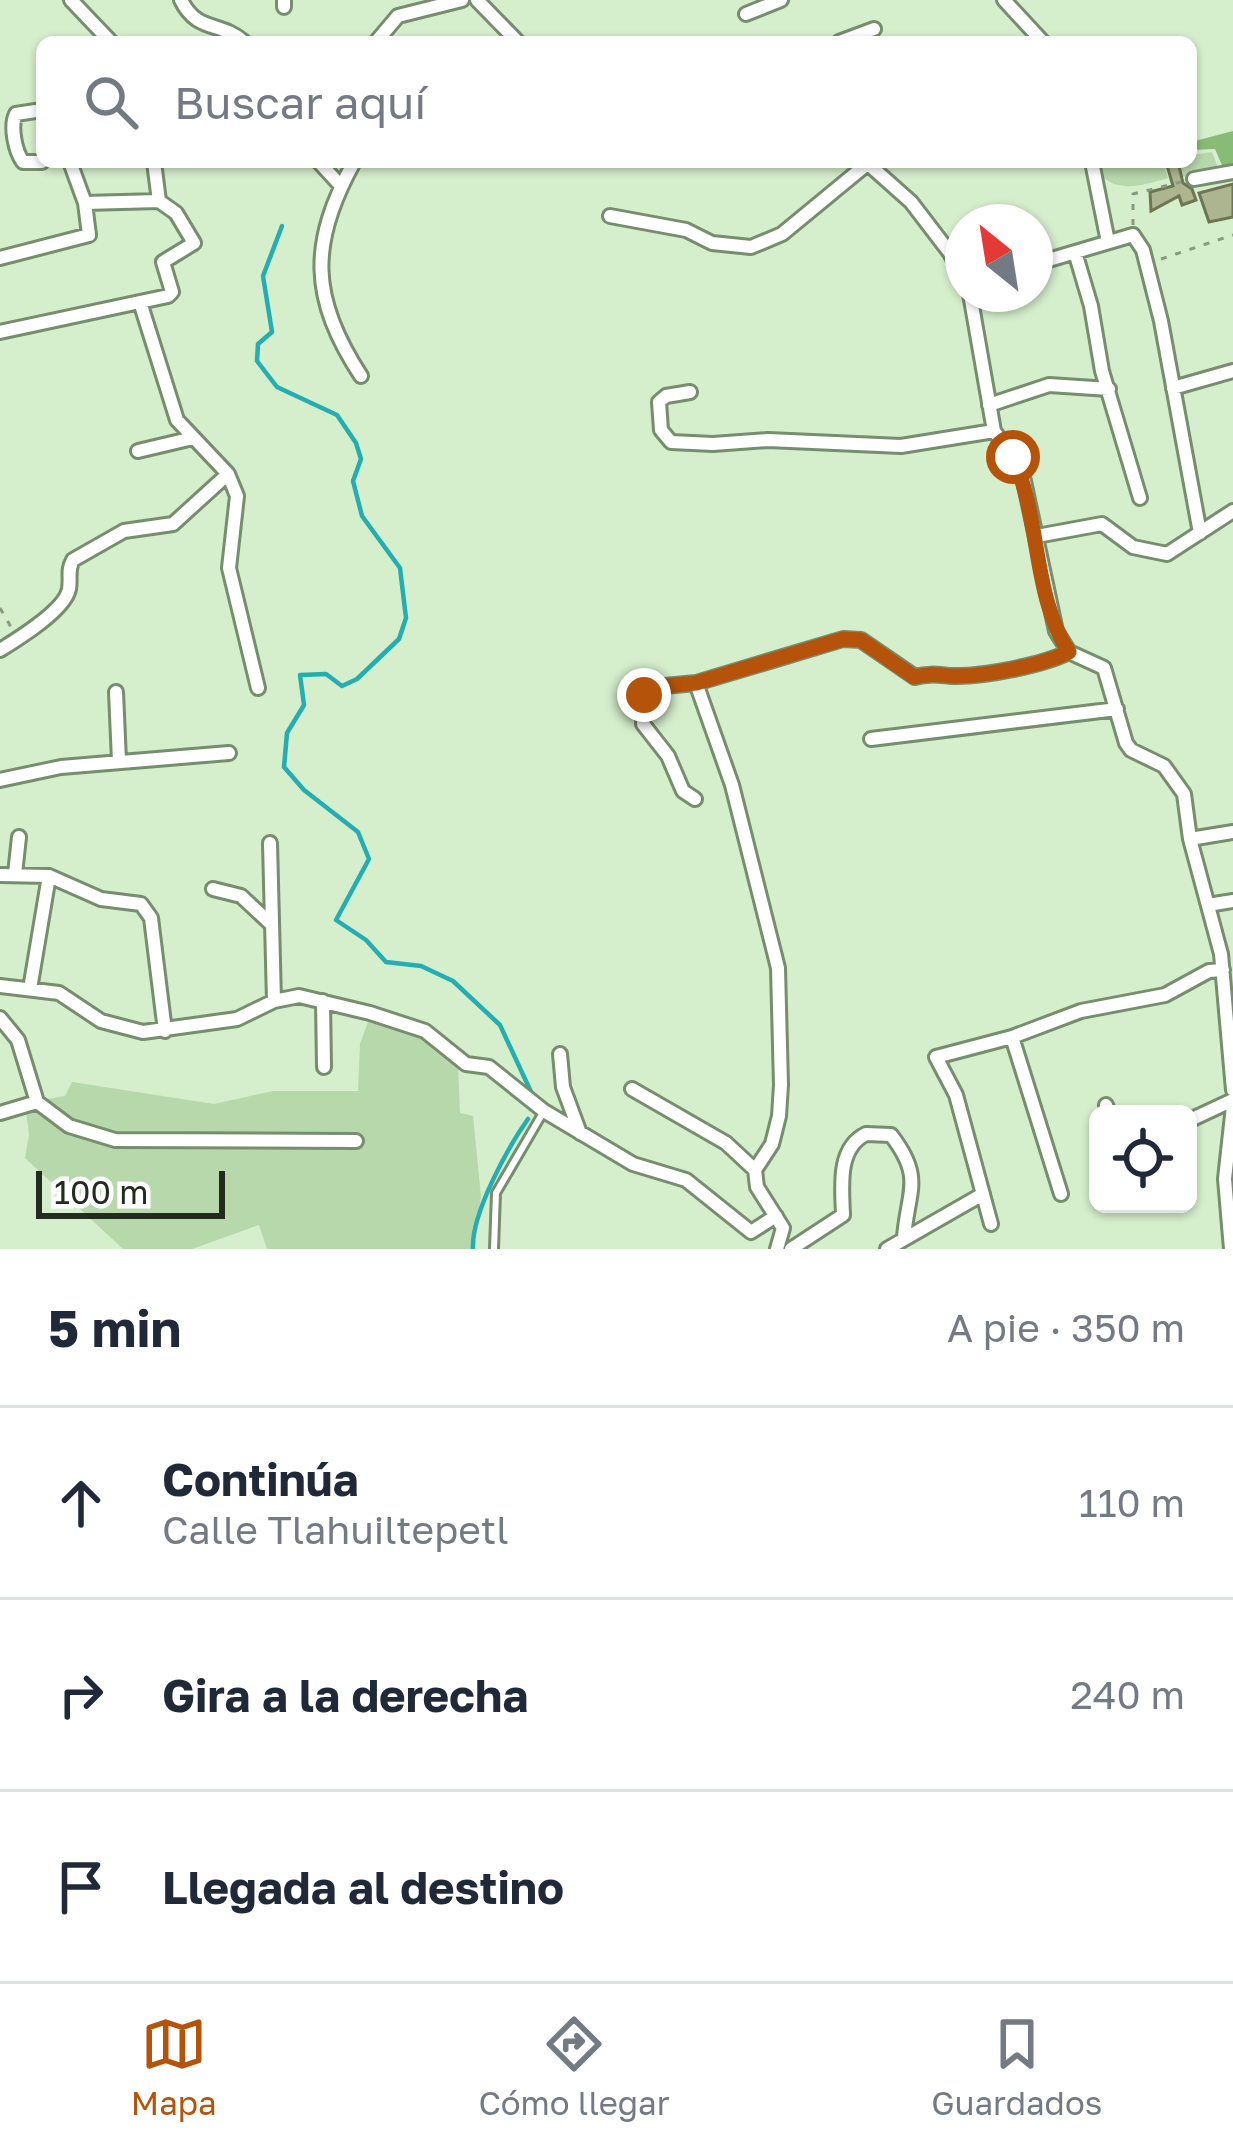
<!DOCTYPE html>
<html lang="es">
<head>
<meta charset="utf-8">
<style>
  :root { --surface:#fff; --page:#f2f2f3; --text:#1f2937; --muted:#747a83; --line:#e0e1e3; --accent:#b45309 }
  body { margin:0; font-family:"Golos Text",sans-serif; background:var(--page); color:var(--text) }
  .controls { position:absolute; right:36px; bottom:36px; display:grid; overflow:hidden; border-radius:18px; box-shadow:0 3px 9px #0004 }
  .controls button { width:108px; height:108px; display:grid; place-items:center; padding:0; border:0; border-bottom:3px solid var(--line); background:var(--surface); color:var(--text); font:60px sans-serif }
  .compass { position:absolute; left:945px; top:204px; width:108px; height:108px; border-radius:50%; background:var(--surface); box-shadow:0 3px 9px #0004; rotate:330deg }
  .scale { position:absolute; left:36px; bottom:30px; width:189px; box-sizing:border-box; padding-left:12px; border:6px solid #212b1e; border-top:0; font-size:33px; line-height:42px; white-space:nowrap; color:#212b1e; -webkit-text-stroke:9px #fff; paint-order:stroke }
  .stop { position:absolute; width:36px; height:36px; margin:-27px; border:9px solid #b45309; border-radius:50%; background:#fff }
  .stop.end { background:#b45309; border-color:#fff; box-shadow:0 3px 12px #0008 }
  .list { margin:0; padding:0; list-style:none }
  h2 { display:flex; justify-content:space-between; align-items:center; height:156px; margin:0; padding:0 48px; font-size:51px }
  h2 small { font-size:39px; font-weight:400; color:var(--muted) }
  .list li { display:grid; grid-template-columns:78px 1fr auto; gap:36px; align-items:center; box-sizing:border-box; height:192px; padding:0 48px; border-top:3px solid var(--line) }
  .list b { display:block; font-size:45px; white-space:nowrap }
  .list p { margin:0; font-size:39px; white-space:nowrap; color:var(--muted) }
  .list em { font-size:39px; font-style:normal; color:var(--muted) }
  .icon { flex:none; width:66px; height:66px; fill:none; stroke:currentColor; stroke-width:2; stroke-linecap:round; stroke-linejoin:round }
  .map { position:relative; flex:none; width:1233px; height:1249px; overflow:hidden }
  .search { position:absolute; background:var(--surface); box-shadow:0 3px 9px #0004; left:36px; right:36px; top:36px; height:132px; display:flex; align-items:center; gap:30px; box-sizing:border-box; padding:0 42px; border-radius:18px; color:var(--muted); font-size:45px }
  .sheet { height:732px; background:var(--surface) }
  nav { display:flex; justify-content:space-around; align-items:center; box-sizing:border-box; height:168px; border-top:3px solid var(--line); background:var(--surface); font-size:33px; color:var(--muted) }
  nav a { display:grid; justify-items:center; gap:6px }
  nav .on { color:var(--accent) }
  .map>svg:first-child { display:block }
</style>
</head>
<body>
<div class="map">
<svg width="1233" height="1249" viewBox="0 0 1233 1249">
  <rect width="100%" height="100%" fill="#d5eecc"/>
  <!-- green -->
  <path fill="#b6d8aa" d="M1212 152 1219 170 1182 177 1178 162H1191V155Z
    M1095 162H1163L1168 178C1140 186 1107 197 1095 162Z
    M369 1019 422 1036 458 1065 460 1113 473 1116 481 1197 473 1249H267L259 1225 192 1249H123L25 1158 29 1135 25 1103 65 1096 72 1082 214 1104 273 1091H358L360 1044Z"/>
  <!-- forest -->
  <path fill="#88bb76" d="M1233 131V168L1224 170 1215 149 1191 150V142Z"/>
  <g fill="none" stroke-linecap="round" stroke-linejoin="round">
    <!-- stream -->
    <path stroke="#24aeb1" stroke-width="4.5" d="M282 226 263 276 272 332 258 344 257 361 277 387 337 415 356 443 361 459 353 481 362 516 400 568 406 618 399 639 357 679 342 686 326 674 300 675 304 705 287 733 284 767 304 790 358 832 369 859 336 920 366 940 386 962 421 966 453 981 500 1025 532 1094
      M473 1249C471 1214 508 1147 528 1119"/>
  </g>
  <!-- building -->
  <path fill="#adb590" stroke="#6e7552" stroke-width="3" d="M1166 162H1178L1183 183 1192 189 1196 200 1182 205 1179 196 1151 211 1150 192 1173 186Z
    M1233 184V217L1209 222 1199 193Z"/>
  <g fill="none" stroke-linecap="round" stroke-linejoin="round">
    <defs>
      <path id="service" d="M494 1249 496 1193 544 1111"/>
      <path id="minor" d="M71 0 111 42
        M181 0C197 33 221 21 244 42
        M284 0V7
        M477 0 518 42
        M1004 0 1043 42
        M746 14 781 0
        M376 42 398 16 462 0
        M839 42 874 29
        M42 110 16 114C10 126 15 151 23 162H42
        M319 162 341 186
        M354 162C309 243 310 298 361 376
        M866 162 911 202 950 253 963 277
        M1092 162 1108 242
        M1194 179 1233 172
        M85 203 159 201
        M610 216 686 230 712 243 751 247 782 234 867 164
        M1075 252 1091 306 1102 371 1140 498
        M0 258 89 235 85 203 70 162
        M1035 264 1133 235 1143 250 1161 321 1200 533
        M970 294 994 431 1013 457 1024 481 1056 631 1069 652 1104 668 1126 743 1131 750 1164 766 1184 794 1190 839 1221 954 1233 1090
        M0 332 168 296 172 292 163 262 194 243 176 213 159 201 154 162
        M1173 388 1233 371
        M690 392 666 396 659 402 661 430 671 442 713 444 768 440 901 446 994 431
        M989 405 1049 385 1109 389
        M138 451 193 438
        M228 474 237 496 229 568 258 688
        M1037 536 1102 524 1133 547 1167 554 1233 511
        M0 650C18 639 65 610 69 589 71 577 67 571 73 560L124 531 173 524 228 474 177 420 140 302
        M696 683 732 785 778 968 781 1085 779 1116 772 1144 755 1170
        M116 692 119 761
        M871 739 1117 709
        M0 780 61 767 229 753
        M695 799 683 791 668 756 643 724 644 695 654 687 696 683 843 639 861 640 915 677C930 673 938 675 953 676 983 677 1043 665 1069 652
        M1190 839 1233 832
        M270 843 274 1001
        M15 874 19 837
        M0 875 49 876 101 899 141 904 151 918 165 1031
        M213 889 241 896 270 923
        M1208 905 1233 901
        M0 986 59 993 101 1021 143 1032 237 1019 274 1001 299 996 370 1013 425 1031 466 1064 489 1067 544 1111 633 1164 686 1180 751 1232 776 1216
        M30 989 49 876
        M323 1001 324 1067
        M0 1018 18 1040 37 1102
        M1012 1037 1061 1194
        M560 1054 563 1087 580 1133
        M632 1089 726 1143 755 1170
        M1106 1105 1109 1114
        M0 1113 37 1102 69 1126 115 1140 356 1141
        M1188 1121 1233 1100
        M755 1170 757 1187 783 1228 777 1249
        M991 1224 956 1095 936 1057 1012 1037 1081 1011 1165 995 1209 971 1223 970
        M791 1249 843 1215C842 1187 837 1148 866 1134L891 1135C924 1178 908 1190 904 1237
        M887 1249 983 1194
        M1231 1249 1225 1179 1233 1106"/>
    </defs>
    <!-- service casing -->
    <use href="#service" stroke="#768d6e" stroke-width="12"/>
    <!-- minor casing -->
    <use href="#minor" stroke="#768d6e" stroke-width="18"/>
    <!-- path -->
    <path stroke="#879981" stroke-width="3" stroke-dasharray="6 9" stroke-linecap="butt" d="M1133 225V194L1181 182
      M1161 259 1233 235
      M0 608 11 627"/>
    <!-- service -->
    <use href="#service" stroke="#fff" stroke-width="6"/>
    <!-- minor -->
    <use href="#minor" stroke="#fff" stroke-width="12"/>
  </g>
  <g fill="none" stroke-linecap="round" stroke-linejoin="round">
    <!-- route -->
    <path stroke="#b45309" stroke-width="15" d="M644 695 654 687 696 683 843 639 861 640 914 677C930 673 938 675 953 676 982 677 1043 665 1069 652 1032 595 1041 519 1013 457"/>
  </g>
</svg>
<div class="controls">
<button><svg class="icon" aria-label="locate" viewBox="0 0 24 24"><circle cx="12" cy="12" r="6"/><path d="M12 2v4M12 18v4M2 12h4M18 12h4"/></svg></button>
</div>
<svg class="compass" viewBox="-18 -18 36 36"><path d="M0-13l5 13h-10z" fill="#e53935"/><path d="M0 13l5-13h-10z" fill="#747a83"/></svg>
<div class="scale">100 m</div>
<div class="stop" style="left:1013px;top:457px"></div>
<div class="stop end" style="left:644px;top:695px"></div>
<div class="search"><svg class="icon" aria-label="search" viewBox="0 0 24 24"><circle cx="10" cy="10" r="6"/><path d="M15 15l6 6"/></svg>Buscar aquí</div>
</div>
<section class="sheet">
<h2>5 min<small>A pie · 350 m</small></h2>
<ul class="list">
<li><svg class="icon" aria-label="ahead" viewBox="0 0 24 24"><path d="M12 20V5M6 11l6-6 6 6"/></svg><div><b>Continúa</b><p>Calle Tlahuiltepetl</p></div><em>110 m</em></li>
<li><svg class="icon" aria-label="right" viewBox="0 0 24 24"><path d="M7 20v-9h11M14 6l5 5-5 5"/></svg><div><b>Gira a la derecha</b></div><em>240 m</em></li>
<li><svg class="icon" aria-label="arrive" viewBox="0 0 24 24"><path d="M6 21V4h12l-3 4 3 4H6"/></svg><div><b>Llegada al destino</b></div></li>
</ul>
</section>
<nav>
<a class="on"><svg class="icon" aria-label="map" viewBox="0 0 24 24"><path d="M3 6l6-2 6 2 6-2v14l-6 2-6-2-6 2zM9 4v14M15 6v14"/></svg>Mapa</a>
<a><svg class="icon" aria-label="directions" viewBox="0 0 24 24"><path d="M12 3l9 9-9 9-9-9zM9 14v-3h6M13 9l2 2-2 2"/></svg>Cómo llegar</a>
<a><svg class="icon" aria-label="saved" viewBox="0 0 24 24"><path d="M7 4h10v16l-5-4-5 4z"/></svg>Guardados</a>
</nav>
</body>
</html>
